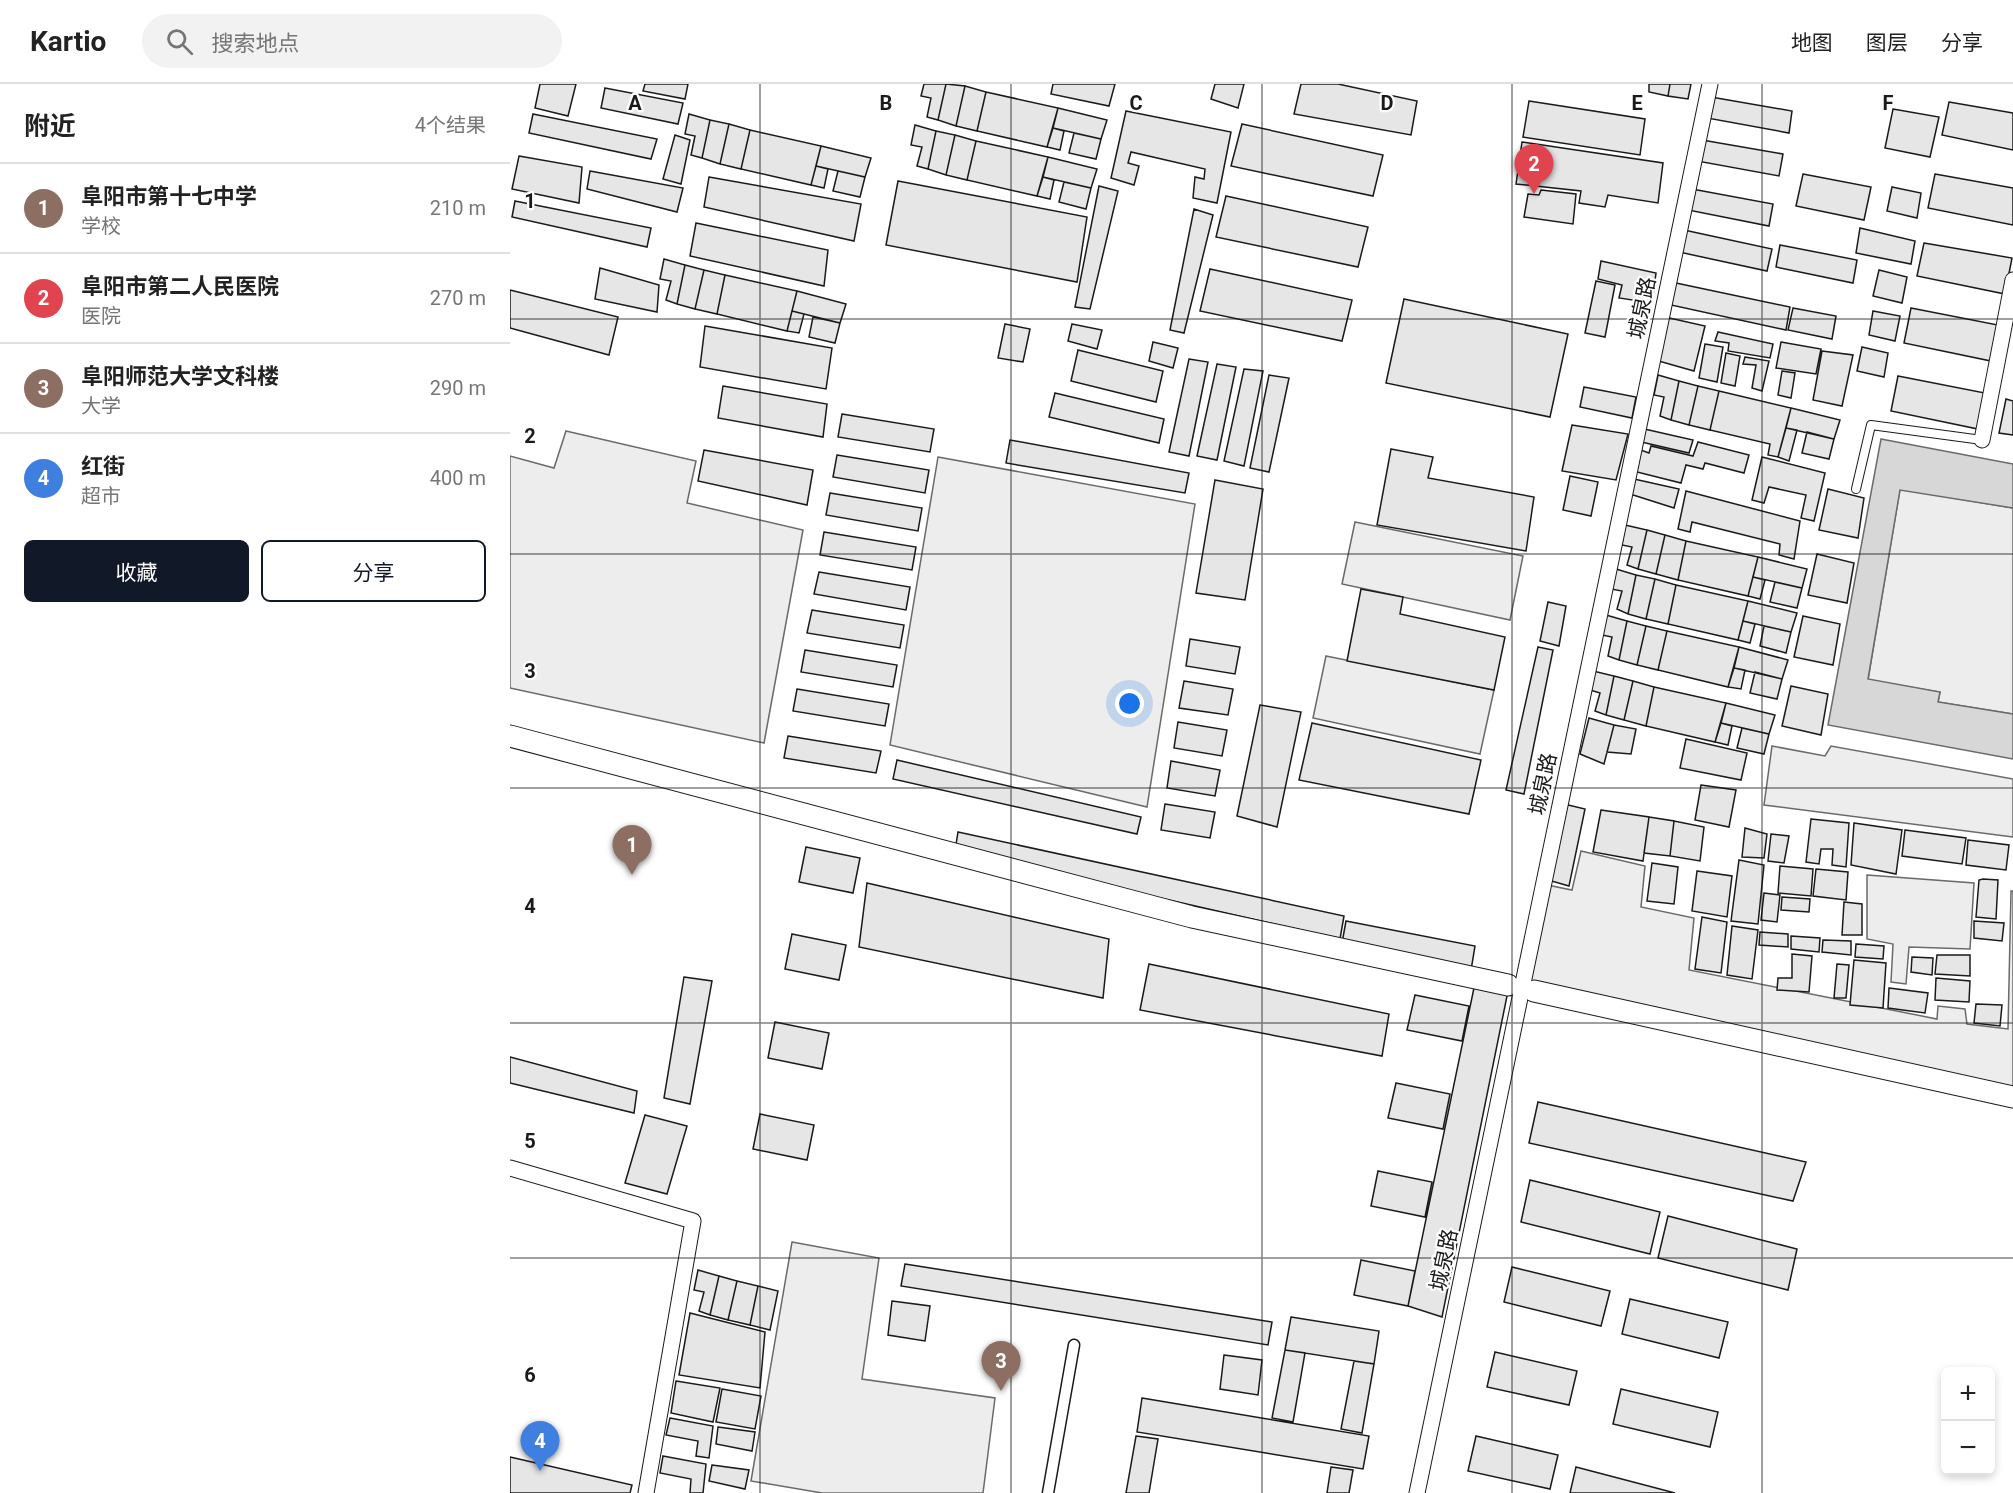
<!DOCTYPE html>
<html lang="zh">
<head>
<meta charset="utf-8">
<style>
  :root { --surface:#fff; --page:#f2f2f2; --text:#222; --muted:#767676; --line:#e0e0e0; --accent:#111827 }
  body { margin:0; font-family:Roboto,"Noto Sans SC",sans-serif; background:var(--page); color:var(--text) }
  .controls { position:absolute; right:18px; bottom:18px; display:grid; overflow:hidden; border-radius:9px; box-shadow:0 3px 9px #0003 }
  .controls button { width:54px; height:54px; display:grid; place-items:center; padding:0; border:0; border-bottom:2px solid var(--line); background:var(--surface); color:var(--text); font:30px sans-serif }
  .you { position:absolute; left:620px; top:620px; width:21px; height:21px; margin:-15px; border:4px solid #fff; border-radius:50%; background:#1a73e8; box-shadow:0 0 0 9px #1a73e833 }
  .badge { display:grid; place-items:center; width:39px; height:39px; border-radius:50%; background:var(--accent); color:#fff; font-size:20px; font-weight:700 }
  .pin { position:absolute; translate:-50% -50px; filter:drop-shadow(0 2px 3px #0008) }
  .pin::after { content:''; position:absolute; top:32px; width:21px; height:18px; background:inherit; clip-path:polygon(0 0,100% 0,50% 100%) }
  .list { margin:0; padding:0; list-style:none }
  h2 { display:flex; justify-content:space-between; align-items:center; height:78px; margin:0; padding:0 24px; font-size:26px }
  h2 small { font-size:20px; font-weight:400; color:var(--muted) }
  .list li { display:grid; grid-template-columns:39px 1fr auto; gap:18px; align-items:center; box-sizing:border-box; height:90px; padding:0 24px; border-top:2px solid var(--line) }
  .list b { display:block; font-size:22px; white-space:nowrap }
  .list p { margin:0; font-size:20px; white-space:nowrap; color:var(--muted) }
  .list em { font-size:20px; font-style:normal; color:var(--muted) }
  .actions { display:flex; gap:12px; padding:18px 24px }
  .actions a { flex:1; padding:14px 0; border:2px solid var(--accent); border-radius:9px; text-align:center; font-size:21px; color:var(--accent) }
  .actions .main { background:var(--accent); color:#fff }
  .icon { flex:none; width:33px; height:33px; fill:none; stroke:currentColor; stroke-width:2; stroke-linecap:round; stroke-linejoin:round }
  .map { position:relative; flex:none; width:1503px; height:1409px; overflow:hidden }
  header { display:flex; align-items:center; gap:36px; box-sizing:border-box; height:84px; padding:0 30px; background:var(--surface); border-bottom:2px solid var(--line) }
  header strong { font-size:28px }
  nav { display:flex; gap:33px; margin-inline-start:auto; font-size:21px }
  .search { width:420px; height:54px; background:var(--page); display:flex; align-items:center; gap:15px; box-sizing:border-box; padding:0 21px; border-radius:33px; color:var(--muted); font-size:22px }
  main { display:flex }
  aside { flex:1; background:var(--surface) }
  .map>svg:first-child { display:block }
</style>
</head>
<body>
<header>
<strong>Kartio</strong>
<div class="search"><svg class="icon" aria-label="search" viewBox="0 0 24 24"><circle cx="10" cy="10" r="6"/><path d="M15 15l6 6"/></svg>搜索地点</div>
<nav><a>地图</a><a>图层</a><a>分享</a></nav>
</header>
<main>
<aside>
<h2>附近<small>4个结果</small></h2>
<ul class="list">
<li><span class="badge" style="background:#8d6e63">1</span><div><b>阜阳市第十七中学</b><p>学校</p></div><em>210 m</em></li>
<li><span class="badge" style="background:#e0444e">2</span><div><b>阜阳市第二人民医院</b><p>医院</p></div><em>270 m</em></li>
<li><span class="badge" style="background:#8d6e63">3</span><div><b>阜阳师范大学文科楼</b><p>大学</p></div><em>290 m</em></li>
<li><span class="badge" style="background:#3f7fe0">4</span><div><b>红街</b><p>超市</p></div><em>400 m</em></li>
</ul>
<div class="actions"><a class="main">收藏</a><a>分享</a></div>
</aside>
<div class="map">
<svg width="1503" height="1409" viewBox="0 0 1503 1409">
  <rect width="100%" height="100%" fill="#fff"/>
  <!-- built -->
  <path fill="#ededed" stroke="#6a6a6a" stroke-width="1.5" d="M56 347 186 377 177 419 293 446 254 659 0 604V372L44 384Z
    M428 373 685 420 637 723 380 661Z
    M1390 405 1503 424V630L1428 618 1430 608 1358 596Z
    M845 438 1013 472 1000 536 832 500Z
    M816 572 984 606 970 670 803 634Z
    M1262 662 1315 672 1321 662 1503 695V753L1254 721Z
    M1071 767 1135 782 1131 823 1184 834 1179 886 1427 935 1428 922 1455 925 1457 940 1498 945 1501 807H1503V1005L1020 898 1037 801 1062 806Z
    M1357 791 1464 799 1460 865 1399 863 1396 900 1381 898 1383 860 1357 855Z
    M282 1158 369 1174 352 1295 485 1314 473 1409H312L241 1397Z"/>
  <!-- water -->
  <path fill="#d7d7d7" stroke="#6a6a6a" stroke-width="1.5" d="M1371 355 1503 380V424L1390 406 1358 595 1430 608 1428 618 1503 630V675L1318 641Z"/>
  <!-- building -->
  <path fill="#e6e6e6" stroke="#1a1a1a" stroke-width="1.5" d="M30 0H66L58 32 25 24Z
    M135 0H178L175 15 133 7Z
    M414 0H436L428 36 417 33 421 14 411 12Z
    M436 0 455 2 446 42 428 36Z
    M543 0H605L599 22 541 10Z
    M705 0H734L728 24 701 15Z
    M791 0H828L907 17 901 51 784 30Z
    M1139 0H1160L1158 12 1139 8Z
    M1160 0H1181L1178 15 1158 12Z
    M455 2 476 8 467 47 446 42Z
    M95 4 173 19 168 40 91 24Z
    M476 8 548 24 537 63 467 47Z
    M1201 13 1282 27 1279 49 1197 34Z
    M1019 17 1135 35 1130 71 1013 53Z
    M1439 18 1503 29V66L1432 51Z
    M548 24 597 36 591 55 543 44Z
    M1383 25 1429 33 1420 73 1375 64Z
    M616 27 721 48 707 119 683 114 685 93 694 95 695 85 621 68 618 79 629 82 624 101 601 94Z
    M23 30 147 55 141 75 19 49Z
    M179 30 200 36 192 74 181 71 185 52 175 50Z
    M200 36 219 40 210 80 192 74Z
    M219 40 240 46 231 85 210 80Z
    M732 40 873 71 863 112 721 82Z
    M405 41 426 47 418 85 407 82 412 63 401 61Z
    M543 44 554 47 550 66 537 63Z
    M240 46 311 62 301 101 231 85Z
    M426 47 445 51 436 91 418 85Z
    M564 49 591 55 586 75 559 69Z
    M165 51 180 56 171 100 153 95Z
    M445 51 466 57 457 96 436 91Z
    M1192 56 1273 70 1269 92 1187 77Z
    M466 57 538 73 527 112 457 96Z
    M1012 58 1153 79 1148 119 1098 111 1095 123 1069 119 1071 107 1006 100Z
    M311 62 361 74 355 93 306 82Z
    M9 72 72 83 69 119 2 105Z
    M538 73 587 85 581 104 533 93Z
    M306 82 318 85 314 104 301 101Z
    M80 87 173 104 167 128 77 105Z
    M328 87 355 93 350 113 323 107Z
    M1293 90 1361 103 1354 136 1286 122Z
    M1425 90 1503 104V141L1418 124Z
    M199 93 351 120 344 157 194 123Z
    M533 93 544 96 540 115 527 112Z
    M388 97 577 133 567 198 376 161Z
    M554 98 581 104 576 125 549 118Z
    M589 102 608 107 580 225 565 223Z
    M1382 103 1411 109 1407 134 1377 127Z
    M1182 105 1263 120 1259 142 1178 126Z
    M1031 106 1066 110 1063 140 1014 133 1018 110 1029 111Z
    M716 112 858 143 848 183 706 153Z
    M5 117 141 144 137 163 2 133Z
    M684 125 703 131 674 249 660 246Z
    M186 139 318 166 314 202 180 172Z
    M1350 144 1405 157 1401 180 1346 169Z
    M1174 146 1262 165 1257 187 1169 168Z
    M1414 159 1502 174 1495 210 1407 192Z
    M1270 161 1347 176 1343 199 1266 183Z
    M154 175 175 181 167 220 156 216 161 197 150 195Z
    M1091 177 1146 189 1142 219 1109 214 1112 201 1088 195Z
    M175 181 194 186 185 225 167 220Z
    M90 184 149 201 147 228 85 215Z
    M700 185 842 216 832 257 690 227Z
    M194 186 215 191 207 230 185 225Z
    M1369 186 1397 193 1392 219 1363 212Z
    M215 191 287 207 277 247 207 230Z
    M1086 197 1105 201 1095 253 1075 249Z
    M1166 199 1280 223 1276 246 1161 221Z
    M0 206 108 233 99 271 0 244Z
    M287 207 336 220 330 239 282 227Z
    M894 215 1058 250 1040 333 876 299Z
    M1283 224 1326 232 1322 255 1278 246Z
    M1401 224 1488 241 1481 277 1394 259Z
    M282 227 294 230 289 249 277 247Z
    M1363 227 1390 232 1385 257 1359 251Z
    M303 233 330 239 325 259 299 253Z
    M1155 233 1195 242 1184 287 1145 276Z
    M495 240 520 245 513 278 488 274Z
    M562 240 592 246 587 265 558 257Z
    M195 242 322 264 316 305 190 283Z
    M1208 248 1263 260 1260 274 1218 267 1219 259 1205 257Z
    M643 258 668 264 663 284 639 277Z
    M1271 258 1311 265 1306 290 1266 284Z
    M1195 260 1213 263 1207 298 1189 294Z
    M1352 263 1378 269 1374 293 1347 287Z
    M568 266 653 287 646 318 561 297Z
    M1312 267 1343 271 1332 322 1303 316Z
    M1216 269 1230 272 1225 302 1211 299Z
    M1235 273 1259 277 1252 307 1242 304 1246 281 1233 280Z
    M679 275 698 278 679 372 659 368Z
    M707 280 726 283 707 376 687 372Z
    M734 285 753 287 734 382 714 377Z
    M1272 287 1285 289 1281 314 1268 311Z
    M759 291 779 294 759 388 740 384Z
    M1148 291 1169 297 1161 336 1150 332 1154 313 1144 311Z
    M1388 292 1475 309 1468 345 1381 327Z
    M1169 297 1188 302 1179 341 1161 336Z
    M213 302 317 320 313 353 208 334Z
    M1188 302 1209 307 1200 346 1179 341Z
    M1074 303 1126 313 1122 334 1070 323Z
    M1209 307 1281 324 1268 373 1258 371 1260 360 1200 346Z
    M545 309 654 335 649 359 539 333Z
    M1496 315 1503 317V351L1489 349Z
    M1281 324 1330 336 1324 355 1276 344Z
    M332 330 424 345 420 368 328 353Z
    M1062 341 1118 350 1106 396 1052 387Z
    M1130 344 1183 356 1179 369 1127 357Z
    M1276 344 1287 346 1279 377 1268 373Z
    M1297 348 1324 355 1319 375 1292 369Z
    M500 356 679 389 675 409 496 379Z
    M1188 358 1239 371 1234 389 1195 379 1193 385 1176 381 1171 399 1123 387 1128 365 1139 369 1141 362 1183 372Z
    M881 365 923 373 918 394 1024 413 1016 467 867 441Z
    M194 366 303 386 297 421 188 397Z
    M327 371 419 386 415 409 323 393Z
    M1252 373 1315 389 1304 437 1291 434 1296 411 1259 403 1254 419 1242 416Z
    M1060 392 1088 398 1081 432 1053 426Z
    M1124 395 1169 405 1164 424 1120 410Z
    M705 396 753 405 735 516 686 509Z
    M1318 405 1354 414 1348 454 1309 446Z
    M1176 407 1290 437 1284 475 1269 471 1270 460 1182 438 1180 448 1168 445Z
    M320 409 412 424 408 447 316 431Z
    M1115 441 1137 446 1128 485 1117 481 1122 463 1112 461Z
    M1137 446 1155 451 1146 490 1128 485Z
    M314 448 406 463 402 486 310 471Z
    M1155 451 1176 457 1168 496 1146 490Z
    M1176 457 1248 473 1238 512 1168 496Z
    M1307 470 1344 479 1337 519 1298 511Z
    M1248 473 1297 485 1292 504 1243 493Z
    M1106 485 1126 491 1118 530 1107 525 1112 507 1101 505Z
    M309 488 400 503 396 526 304 510Z
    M1126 491 1145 495 1136 535 1118 530Z
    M1243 493 1255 496 1250 515 1238 512Z
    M1145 495 1166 501 1158 540 1136 535Z
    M1265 498 1292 504 1287 524 1260 518Z
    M1166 501 1238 517 1228 556 1158 540Z
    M851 505 893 513 890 530 995 553 984 606 837 577Z
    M1238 517 1287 529 1281 548 1233 537Z
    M1038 518 1056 522 1049 562 1030 557Z
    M302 526 394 541 390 564 297 549Z
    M1096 531 1117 537 1109 576 1098 572 1102 553 1092 551Z
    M1293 532 1330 540 1323 581 1284 573Z
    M1117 537 1136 542 1127 581 1109 576Z
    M1233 537 1245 540 1240 559 1228 556Z
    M1136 542 1157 547 1148 586 1127 581Z
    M1254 542 1281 548 1276 569 1250 562Z
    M1157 547 1229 563 1218 603 1148 586Z
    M680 555 730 563 725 590 676 582Z
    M1028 563 1043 566 1014 710 996 706Z
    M1229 563 1278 576 1272 595 1224 584Z
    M295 566 387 581 383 603 291 588Z
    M1224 584 1235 586 1231 605 1218 603Z
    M1083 587 1104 592 1096 631 1085 627 1090 609 1080 606Z
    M1245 588 1272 595 1267 615 1240 609Z
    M1104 592 1123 597 1114 636 1096 631Z
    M674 597 723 605 718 631 669 624Z
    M1123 597 1144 603 1136 642 1114 636Z
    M1281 602 1318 610 1311 651 1272 642Z
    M1144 603 1216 619 1205 658 1136 642Z
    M287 605 379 620 375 642 283 627Z
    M1216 619 1265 631 1259 650 1211 639Z
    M750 621 791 628 767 743 727 732Z
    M1079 634 1104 641 1094 680 1070 670Z
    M668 638 717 646 712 672 664 664Z
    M802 639 971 676 959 730 789 696Z
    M1211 639 1222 642 1218 661 1205 658Z
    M1104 641 1126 645 1121 670 1097 668Z
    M1232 644 1259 650 1254 670 1227 664Z
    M278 652 371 667 366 689 274 674Z
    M1176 655 1237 669 1231 696 1170 684Z
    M387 676 631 733 627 750 383 695Z
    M661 677 710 686 705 712 657 704Z
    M1191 701 1226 706 1219 743 1185 736Z
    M655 720 705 728 700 754 651 746Z
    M1054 720 1075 725 1059 802 1038 796Z
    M1091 726 1139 733 1133 777 1083 768Z
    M1139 733 1164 737 1160 772 1134 769Z
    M1301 735 1339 739 1336 783 1322 781 1323 765H1311L1309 780 1296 778Z
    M1164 737 1194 743 1190 777 1160 772Z
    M1344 739 1392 746 1386 790 1341 781Z
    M1235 744 1257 750 1254 774 1232 773Z
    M1395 746 1456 754 1452 780 1392 772Z
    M448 748 834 832 830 855 445 767Z
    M1261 750 1279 752 1274 779 1258 777Z
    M1458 756 1499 761 1496 786 1456 781Z
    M296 763 350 774 343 809 289 798Z
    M1229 776 1254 781 1248 840 1221 837Z
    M1142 779 1168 783 1164 820 1137 817Z
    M1270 782 1303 785 1301 812 1268 809Z
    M1306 785 1338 788 1336 816 1303 812Z
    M1187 787 1222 792 1217 833 1182 827Z
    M1473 795 1488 796 1486 835 1466 833 1469 796Z
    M357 799 599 855 593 914 349 863Z
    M1254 809 1270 811 1267 838 1251 836Z
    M1272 813 1300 815 1299 828 1271 826Z
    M1334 818 1352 820V851H1332Z
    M1192 833 1217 838 1211 889 1185 885Z
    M836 837 965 862 961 886 832 859Z
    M1464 837 1494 839 1492 857 1464 854Z
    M1222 842 1248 846 1242 895 1217 891Z
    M1250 848 1278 850V863L1249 861Z
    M282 850 336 861 329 896 275 885Z
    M1281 852 1310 854 1309 868 1281 865Z
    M1313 856 1341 857V871L1312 868Z
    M1346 860 1374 862 1373 875 1345 873Z
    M1282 870 1302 872 1299 908 1267 906 1268 894H1282Z
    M1427 871H1460V892L1425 890Z
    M1402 873 1423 874 1422 891 1401 888Z
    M1344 876 1376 879 1373 924 1340 921Z
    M639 880 879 930 872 972 630 926Z
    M1327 880 1339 881 1336 914H1324Z
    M174 893 202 897 180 1020 154 1014Z
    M1426 894 1460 897 1459 918 1425 916Z
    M965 899 998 907 932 1233 898 1222Z
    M1379 904 1418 909 1415 929 1378 924Z
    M905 911 959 922 952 957 897 946Z
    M1466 920 1492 921 1490 942 1464 939Z
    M265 938 319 949 312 985 258 974Z
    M0 973 127 1007 124 1029 0 999Z
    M886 999 940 1010 933 1045 878 1034Z
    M1028 1018 1296 1078 1283 1117 1019 1059Z
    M250 1030 304 1041 297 1076 243 1065Z
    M135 1031 177 1042 157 1110 115 1099Z
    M868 1087 922 1098 915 1133 861 1122Z
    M1020 1096 1150 1128 1140 1170 1011 1138Z
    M1158 1132 1287 1165 1278 1206 1148 1174Z
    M851 1176 905 1187 898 1222 844 1211Z
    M395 1180 762 1238 758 1261 391 1202Z
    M1002 1183 1100 1207 1091 1242 994 1218Z
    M188 1186 209 1192 200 1231 189 1227 194 1208 184 1206Z
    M209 1192 227 1197 218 1236 200 1231Z
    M227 1197 248 1202 240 1241 218 1236Z
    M248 1202 268 1207 260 1246 240 1241Z
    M1120 1215 1218 1238 1209 1274 1112 1250Z
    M382 1217 420 1222 415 1257 378 1251Z
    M180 1229 255 1248 250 1304 169 1291Z
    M781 1233 869 1247 864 1280 775 1266Z
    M775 1266 795 1269 783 1338 762 1334Z
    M985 1268 1067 1287 1059 1321 977 1303Z
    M714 1271 752 1276 748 1311 710 1305Z
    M844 1277 864 1280 852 1349 831 1345Z
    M166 1297 210 1304 203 1338 161 1329Z
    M212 1305 251 1312 245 1345 206 1338Z
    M1111 1305 1208 1328 1200 1363 1103 1340Z
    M632 1314 859 1352 853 1385 627 1348Z
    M160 1334 203 1342 199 1374 186 1372 188 1357 156 1351Z
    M208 1343 245 1348 242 1367 206 1360Z
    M626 1352 648 1355 639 1409H616Z
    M966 1352 1048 1371 1040 1405 958 1387Z
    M153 1372 196 1380 193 1409H180L181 1395 150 1389Z
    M0 1373 122 1401 120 1409H0Z
    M202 1381 239 1386 235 1405 199 1397Z
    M821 1383 843 1386 839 1409H817Z
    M1066 1383 1165 1409H1060Z"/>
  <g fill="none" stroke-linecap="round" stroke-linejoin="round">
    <defs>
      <path id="service" d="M1346 405 1361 341 1472 356"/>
      <path id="pedestrian" d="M538 1409 564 1261"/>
      <path id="minor" d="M1472 356 1503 196
        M0 1084 183 1137 136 1409
        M907 1409 1200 0"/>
      <path id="secondary" d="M0 652 682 833 998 901
        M1024 907 1503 1013"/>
    </defs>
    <!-- service casing -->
    <use href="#service" stroke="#1a1a1a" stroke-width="10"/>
    <!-- pedestrian casing -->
    <use href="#pedestrian" stroke="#1a1a1a" stroke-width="13"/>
    <!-- minor casing -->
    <use href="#minor" stroke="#1a1a1a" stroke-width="17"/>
    <!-- secondary casing -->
    <use href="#secondary" stroke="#1a1a1a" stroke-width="23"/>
    <!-- service -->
    <use href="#service" stroke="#fff" stroke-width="8"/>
    <!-- pedestrian -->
    <use href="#pedestrian" stroke="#fff" stroke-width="10"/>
    <!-- minor -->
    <use href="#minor" stroke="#fff" stroke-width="15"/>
    <!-- secondary -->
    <use href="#secondary" stroke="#fff" stroke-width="21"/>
  </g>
  <!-- grid -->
  <path fill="none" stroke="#1a1a1a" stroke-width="1.5" stroke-opacity="0.55" d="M250 0V1409M501 0V1409M752 0V1409M1002 0V1409M1252 0V1409M0 235H1503M0 470H1503M0 704H1503M0 939H1503M0 1174H1503"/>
  <g text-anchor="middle" stroke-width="4.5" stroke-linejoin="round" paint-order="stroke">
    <!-- street labels -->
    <g font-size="21" fill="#1a1a1a" stroke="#fff">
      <text transform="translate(1132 224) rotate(-78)" y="7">城泉路</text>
      <text transform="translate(1033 700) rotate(-78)" y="7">城泉路</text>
      <text transform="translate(934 1176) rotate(-78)" y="7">城泉路</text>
    </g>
  </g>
  <g font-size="20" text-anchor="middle" font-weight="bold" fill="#1a1a1a" stroke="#fff" stroke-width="4.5" stroke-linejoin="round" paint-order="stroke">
    <text x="125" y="26">A</text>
    <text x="376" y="26">B</text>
    <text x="626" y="26">C</text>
    <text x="877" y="26">D</text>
    <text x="1127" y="26">E</text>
    <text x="1378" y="26">F</text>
    <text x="20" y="124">1</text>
    <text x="20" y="359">2</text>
    <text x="20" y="594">3</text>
    <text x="20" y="829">4</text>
    <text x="20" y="1064">5</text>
    <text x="20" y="1298">6</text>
  </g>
</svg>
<div class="controls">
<button>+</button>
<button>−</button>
</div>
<div class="you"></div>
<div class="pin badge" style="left:122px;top:791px;background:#8d6e63">1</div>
<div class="pin badge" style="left:1024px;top:110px;background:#e0444e">2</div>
<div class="pin badge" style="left:491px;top:1307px;background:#8d6e63">3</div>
<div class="pin badge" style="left:30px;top:1387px;background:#3f7fe0">4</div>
</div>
</main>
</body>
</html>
